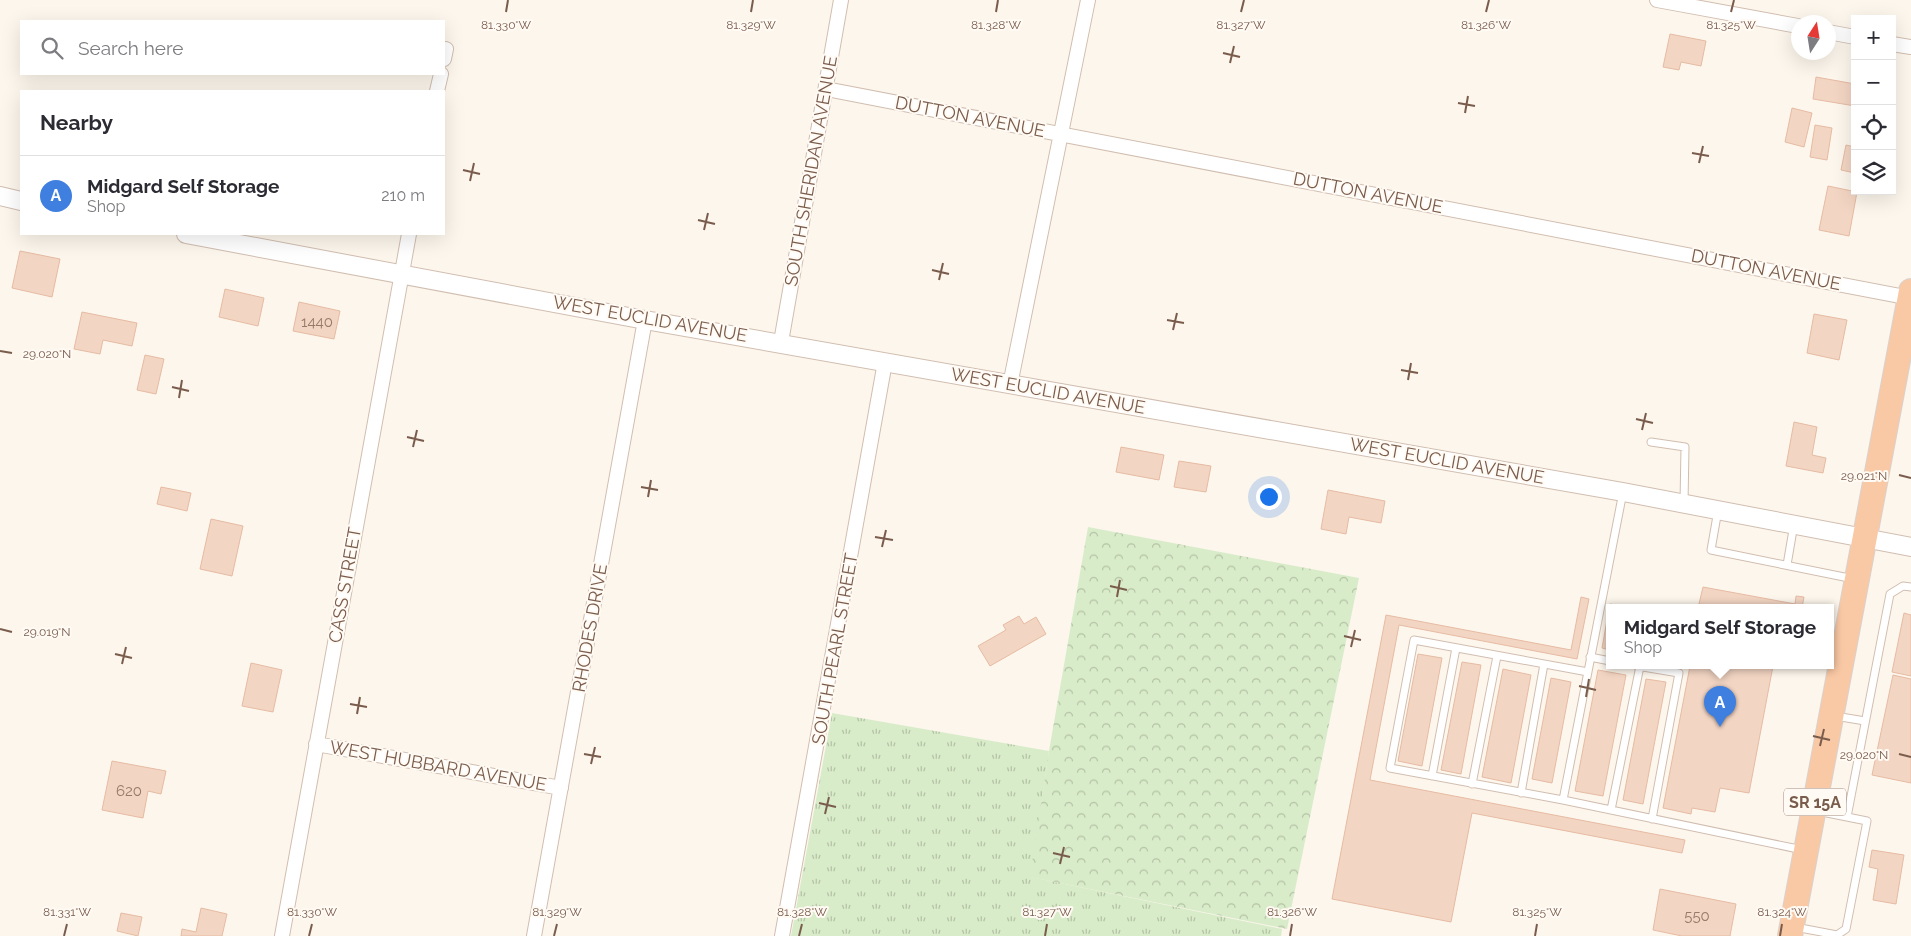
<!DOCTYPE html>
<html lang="en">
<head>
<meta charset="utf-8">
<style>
  :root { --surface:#fff; --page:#f2f2f3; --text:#2b2b33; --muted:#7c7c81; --line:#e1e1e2; --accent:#b45309 }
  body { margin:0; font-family:Raleway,sans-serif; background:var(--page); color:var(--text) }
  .controls { position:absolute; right:15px; top:15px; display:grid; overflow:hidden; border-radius:0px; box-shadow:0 5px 20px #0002 }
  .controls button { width:45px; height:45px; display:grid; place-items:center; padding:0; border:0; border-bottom:1px solid var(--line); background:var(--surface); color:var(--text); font:25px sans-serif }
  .compass { position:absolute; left:1791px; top:15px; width:45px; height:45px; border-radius:50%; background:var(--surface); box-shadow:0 5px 20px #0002; rotate:12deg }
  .you { position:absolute; left:1268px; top:496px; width:18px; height:18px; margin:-12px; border:4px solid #fff; border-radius:50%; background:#1a73e8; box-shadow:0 0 0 8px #1a73e833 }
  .badge { display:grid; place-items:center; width:32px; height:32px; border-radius:50%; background:var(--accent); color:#fff; font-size:16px; font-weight:700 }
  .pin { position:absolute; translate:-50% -41px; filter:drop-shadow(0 1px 2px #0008) }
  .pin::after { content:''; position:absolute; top:26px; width:18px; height:15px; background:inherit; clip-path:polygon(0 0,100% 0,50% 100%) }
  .popup { position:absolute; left:1606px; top:604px; width:228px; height:65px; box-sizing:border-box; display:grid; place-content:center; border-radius:0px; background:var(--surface); filter:drop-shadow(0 1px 4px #0005); font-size:16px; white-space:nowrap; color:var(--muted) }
  .popup b { font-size:19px; color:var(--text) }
  .popup::after { content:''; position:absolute; left:50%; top:100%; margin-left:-10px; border:10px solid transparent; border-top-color:var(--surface) }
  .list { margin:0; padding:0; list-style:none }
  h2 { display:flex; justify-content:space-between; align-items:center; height:65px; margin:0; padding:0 20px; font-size:21px }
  h2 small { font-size:16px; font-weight:400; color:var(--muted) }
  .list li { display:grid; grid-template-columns:32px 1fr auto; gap:15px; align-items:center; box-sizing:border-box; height:80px; padding:0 20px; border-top:1px solid var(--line) }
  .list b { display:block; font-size:19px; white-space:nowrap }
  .list p { margin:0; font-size:16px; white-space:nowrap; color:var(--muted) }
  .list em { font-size:16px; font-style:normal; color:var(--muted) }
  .icon { flex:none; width:28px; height:28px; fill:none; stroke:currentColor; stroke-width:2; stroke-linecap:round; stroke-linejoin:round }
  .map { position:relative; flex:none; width:1911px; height:936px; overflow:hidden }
  .search { position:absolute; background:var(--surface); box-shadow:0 5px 20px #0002; left:20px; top:20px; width:425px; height:55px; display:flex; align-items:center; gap:12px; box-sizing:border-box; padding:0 18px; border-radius:0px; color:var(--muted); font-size:19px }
  .panel { position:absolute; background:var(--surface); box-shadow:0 5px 20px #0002; left:20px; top:90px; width:425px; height:145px; border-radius:0px }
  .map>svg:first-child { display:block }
</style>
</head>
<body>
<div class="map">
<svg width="1911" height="936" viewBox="0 0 1911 936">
  <defs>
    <pattern id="grass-tufts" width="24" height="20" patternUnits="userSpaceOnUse" patternTransform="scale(1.25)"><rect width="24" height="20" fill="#d8ecc9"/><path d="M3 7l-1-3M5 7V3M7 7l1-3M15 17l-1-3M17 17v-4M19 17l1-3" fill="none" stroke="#b4c2a5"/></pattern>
    <pattern id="forest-crowns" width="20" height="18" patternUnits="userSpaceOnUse" patternTransform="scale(1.25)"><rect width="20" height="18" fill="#d8ecc9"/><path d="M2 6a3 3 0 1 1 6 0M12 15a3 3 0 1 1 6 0" fill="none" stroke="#b4c2a5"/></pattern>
  </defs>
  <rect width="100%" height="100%" fill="#fdf6ec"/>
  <!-- grass -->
  <path fill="url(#grass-tufts)" d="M832 713 1049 751 1031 877 1287 930 1282 929 1281 936H791Z"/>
  <!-- forest -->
  <path fill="url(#forest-crowns)" d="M1088 527 1359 578 1287 929 1030 877 1049 751Z"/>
  <!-- building -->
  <path fill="#f3d5c3" stroke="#e6bba3" d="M1670 34 1706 41 1701 66 1681 62 1679 70 1663 67Z
    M1816 77 1855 84V106L1813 99Z
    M1792 108 1812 113 1804 147 1785 142Z
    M1815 125 1832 128 1827 160 1810 157Z
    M1846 145 1855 147V173L1841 170Z
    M1828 186 1857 192 1849 236 1819 230Z
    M20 251 60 259 52 297 12 288Z
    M225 289 264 298 258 326 219 317Z
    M299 302 340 311 334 339 293 331Z
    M82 312 137 323 132 346 103 340 100 354 74 349Z
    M1814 314 1847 320 1839 360 1807 353Z
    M145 355 164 359 156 394 137 390Z
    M1794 422 1817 427 1812 455 1826 458 1823 473 1786 466Z
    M1121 447 1164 455 1159 480 1116 472Z
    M1179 461 1211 466 1206 492 1174 487Z
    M161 487 191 493 187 511 157 504Z
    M1328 490 1385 501 1381 523 1349 517 1346 534 1321 529Z
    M211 519 243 526 232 576 200 569Z
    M1703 587 1795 604 1796 596 1804 597 1802 608H1698Z
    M1581 597 1589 599 1577 659 1399 625 1370 780 1685 840 1682 853 1472 813 1451 922 1332 899 1386 615 1571 650Z
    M1610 604 1627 607 1610 608V650L1602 648Z
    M1904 613 1911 615V676L1892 672Z
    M1019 616 1024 624 1036 617 1046 634 990 666 978 646 1006 630 1003 625Z
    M1418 654 1442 658 1422 766 1398 761Z
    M1462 662 1481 665 1461 774 1441 770Z
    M251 663 282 670 273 712 242 706Z
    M1690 666H1773L1749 793 1720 788 1715 812 1692 808 1691 814 1663 808Z
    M1503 669 1531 675 1511 783 1482 777Z
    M1598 670 1626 675 1603 796 1575 791Z
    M1893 675 1911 679V783L1872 775Z
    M1551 678 1571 682 1552 783 1532 779Z
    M1646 679 1666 682 1643 804 1623 800Z
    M112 761 166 771 161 794 148 791 143 818 102 810Z
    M1872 850 1904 855 1896 904 1873 900 1878 869 1869 867Z
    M1660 889 1736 904 1730 936H1682L1653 930Z
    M201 908 227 914 222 936H181L182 929 196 932Z
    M121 913 142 917 138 936 117 931Z"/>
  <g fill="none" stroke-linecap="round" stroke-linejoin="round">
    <defs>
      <path id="service" d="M1651 442 1685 447 1684 503
        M1623 492 1563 800 1803 850
        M1718 510 1711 550 1854 579
        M1787 565 1794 524
        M1590 657 1610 661
        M1637 666 1679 673 1652 819
        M1835 716 1865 721
        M1432 776 1456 648
        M1472 784 1497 656
        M1521 793 1544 664
        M1563 800 1390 768 1414 640 1588 672
        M1611 810 1640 666
        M1847 817 1890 594 1903 586 1911 587
        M1795 927 1837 935 1846 929 1867 821 1817 811"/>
      <path id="minor" d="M1657 0 1798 26
        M1828 32 1855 37
        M1892 44 1911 47
        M444 59 446 49
        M826 89 1910 298
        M437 91 441 74
        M781 342 841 0
        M1010 385 1088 0
        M316 744 561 788
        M282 936 409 234
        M534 936 645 320
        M782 936 885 362"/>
      <path id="tertiary" d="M0 196 21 201
        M186 234 645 320 1623 492 1911 547"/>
      <path id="trunk" d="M1790 936 1911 291"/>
    </defs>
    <!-- service casing -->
    <use href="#service" stroke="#d1beb0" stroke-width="9"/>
    <!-- minor casing -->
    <use href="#minor" stroke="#d1beb0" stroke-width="16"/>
    <!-- tertiary casing -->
    <use href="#tertiary" stroke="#d1beb0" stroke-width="20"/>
    <!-- trunk casing -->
    <use href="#trunk" stroke="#dad1cd" stroke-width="26"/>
    <!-- service -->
    <use href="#service" stroke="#fff" stroke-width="7"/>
    <!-- minor -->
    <use href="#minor" stroke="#fff" stroke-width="14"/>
    <!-- tertiary -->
    <use href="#tertiary" stroke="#fff" stroke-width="18"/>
    <!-- trunk -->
    <use href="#trunk" stroke="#f9c8a4" stroke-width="24"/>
  </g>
  <!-- ticks -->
  <path fill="none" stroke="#7a5c4d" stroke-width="2" d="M506 12 508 0M751 12 753 0M996 12 998 0M1241 12 1244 0M1486 12 1489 0M1731 12 1734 0M1223 53 1240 57M1230 63 1234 46M1458 103 1475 106M1465 113 1468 96M1692 153 1709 156M1699 163 1703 146M463 170 480 174M470 181 474 163M698 220 715 224M704 230 708 213M932 270 949 274M939 280 943 263M1167 320 1184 323M1173 330 1177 313M0 351 12 353M1401 370 1418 373M1408 380 1411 363M172 387 189 391M179 398 182 380M1636 419 1653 423M1642 430 1646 413M407 437 424 441M413 447 417 430M1899 475 1911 478M641 487 658 490M648 497 651 480M875 537 893 540M882 547 886 530M1110 586 1127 590M1117 597 1120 580M0 629 12 632M1344 636 1361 640M1351 647 1355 630M115 654 132 658M122 664 126 647M1579 686 1596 690M1586 697 1589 679M350 704 367 707M357 714 360 697M1813 736 1830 740M1820 746 1824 729M584 754 601 757M1899 754 1911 757M591 764 595 747M819 803 836 807M825 814 829 797M1053 853 1070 857M1060 864 1064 847M64 936 67 924M309 936 312 924M554 936 557 924M799 936 802 924M1045 936 1047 924M1290 936 1292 924M1535 936 1537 924M1780 936 1782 924"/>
  <g text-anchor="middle" stroke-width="4" stroke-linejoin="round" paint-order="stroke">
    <!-- number labels -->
    <g font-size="15" fill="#987a6a">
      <text x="317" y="327">1440</text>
      <text x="129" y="796">620</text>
      <text x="1697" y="921">550</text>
    </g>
    <!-- shield labels -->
    <rect fill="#fffaf3" stroke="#a28b7f" stroke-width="1" x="1784" y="788.5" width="62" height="27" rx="4"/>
    <g font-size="16" font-weight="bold" fill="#7a5c4d">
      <text x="1815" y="808">SR 15A</text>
    </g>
    <!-- street labels -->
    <g font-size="18" fill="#7a5c4d" stroke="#fffaf3">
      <text transform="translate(970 117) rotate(11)" y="6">DUTTON AVENUE</text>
      <text transform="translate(811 171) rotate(-80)" y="6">SOUTH SHERIDAN AVENUE</text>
      <text transform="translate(1368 193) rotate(11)" y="6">DUTTON AVENUE</text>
      <text transform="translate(1766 270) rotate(11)" y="6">DUTTON AVENUE</text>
      <text transform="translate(650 319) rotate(10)" y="6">WEST EUCLID AVENUE</text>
      <text transform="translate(1048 391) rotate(10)" y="6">WEST EUCLID AVENUE</text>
      <text transform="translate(1447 461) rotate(10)" y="6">WEST EUCLID AVENUE</text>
      <text transform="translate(345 585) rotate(-80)" y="6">CASS STREET</text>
      <text transform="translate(590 628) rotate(-80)" y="6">RHODES DRIVE</text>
      <text transform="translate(835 649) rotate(-80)" y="6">SOUTH PEARL STREET</text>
      <text transform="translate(438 766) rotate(10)" y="6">WEST HUBBARD AVENUE</text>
    </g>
  </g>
  <g font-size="12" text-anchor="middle" fill="#7a5c4d" stroke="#fffaf3" stroke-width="4" stroke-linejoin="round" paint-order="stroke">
    <text x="506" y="29">81.330°W</text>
    <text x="751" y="29">81.329°W</text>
    <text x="996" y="29">81.328°W</text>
    <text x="1241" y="29">81.327°W</text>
    <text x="1486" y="29">81.326°W</text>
    <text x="1731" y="29">81.325°W</text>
    <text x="47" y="358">29.020°N</text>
    <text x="1864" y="480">29.021°N</text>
    <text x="47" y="636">29.019°N</text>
    <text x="1864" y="759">29.020°N</text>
    <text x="67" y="916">81.331°W</text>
    <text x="312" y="916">81.330°W</text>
    <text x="557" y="916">81.329°W</text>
    <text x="802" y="916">81.328°W</text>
    <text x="1047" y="916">81.327°W</text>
    <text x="1292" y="916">81.326°W</text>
    <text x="1537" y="916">81.325°W</text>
    <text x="1782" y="916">81.324°W</text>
  </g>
</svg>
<div class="controls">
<button>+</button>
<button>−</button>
<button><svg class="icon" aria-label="locate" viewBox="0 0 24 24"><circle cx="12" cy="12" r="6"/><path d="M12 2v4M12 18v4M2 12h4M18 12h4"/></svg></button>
<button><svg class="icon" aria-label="layers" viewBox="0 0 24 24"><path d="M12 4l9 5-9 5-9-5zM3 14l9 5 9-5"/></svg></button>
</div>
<svg class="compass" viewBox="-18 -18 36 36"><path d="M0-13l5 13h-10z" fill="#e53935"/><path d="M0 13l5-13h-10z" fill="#7c7c81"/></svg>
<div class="you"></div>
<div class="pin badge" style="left:1720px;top:727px;background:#3f7fe0">A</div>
<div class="popup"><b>Midgard Self Storage</b>Shop</div>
<div class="search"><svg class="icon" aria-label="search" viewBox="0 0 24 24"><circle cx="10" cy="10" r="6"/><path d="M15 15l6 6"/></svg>Search here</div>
<section class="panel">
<h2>Nearby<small></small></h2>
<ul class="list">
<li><span class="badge" style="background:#3f7fe0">A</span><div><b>Midgard Self Storage</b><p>Shop</p></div><em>210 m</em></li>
</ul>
</section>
</div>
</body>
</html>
